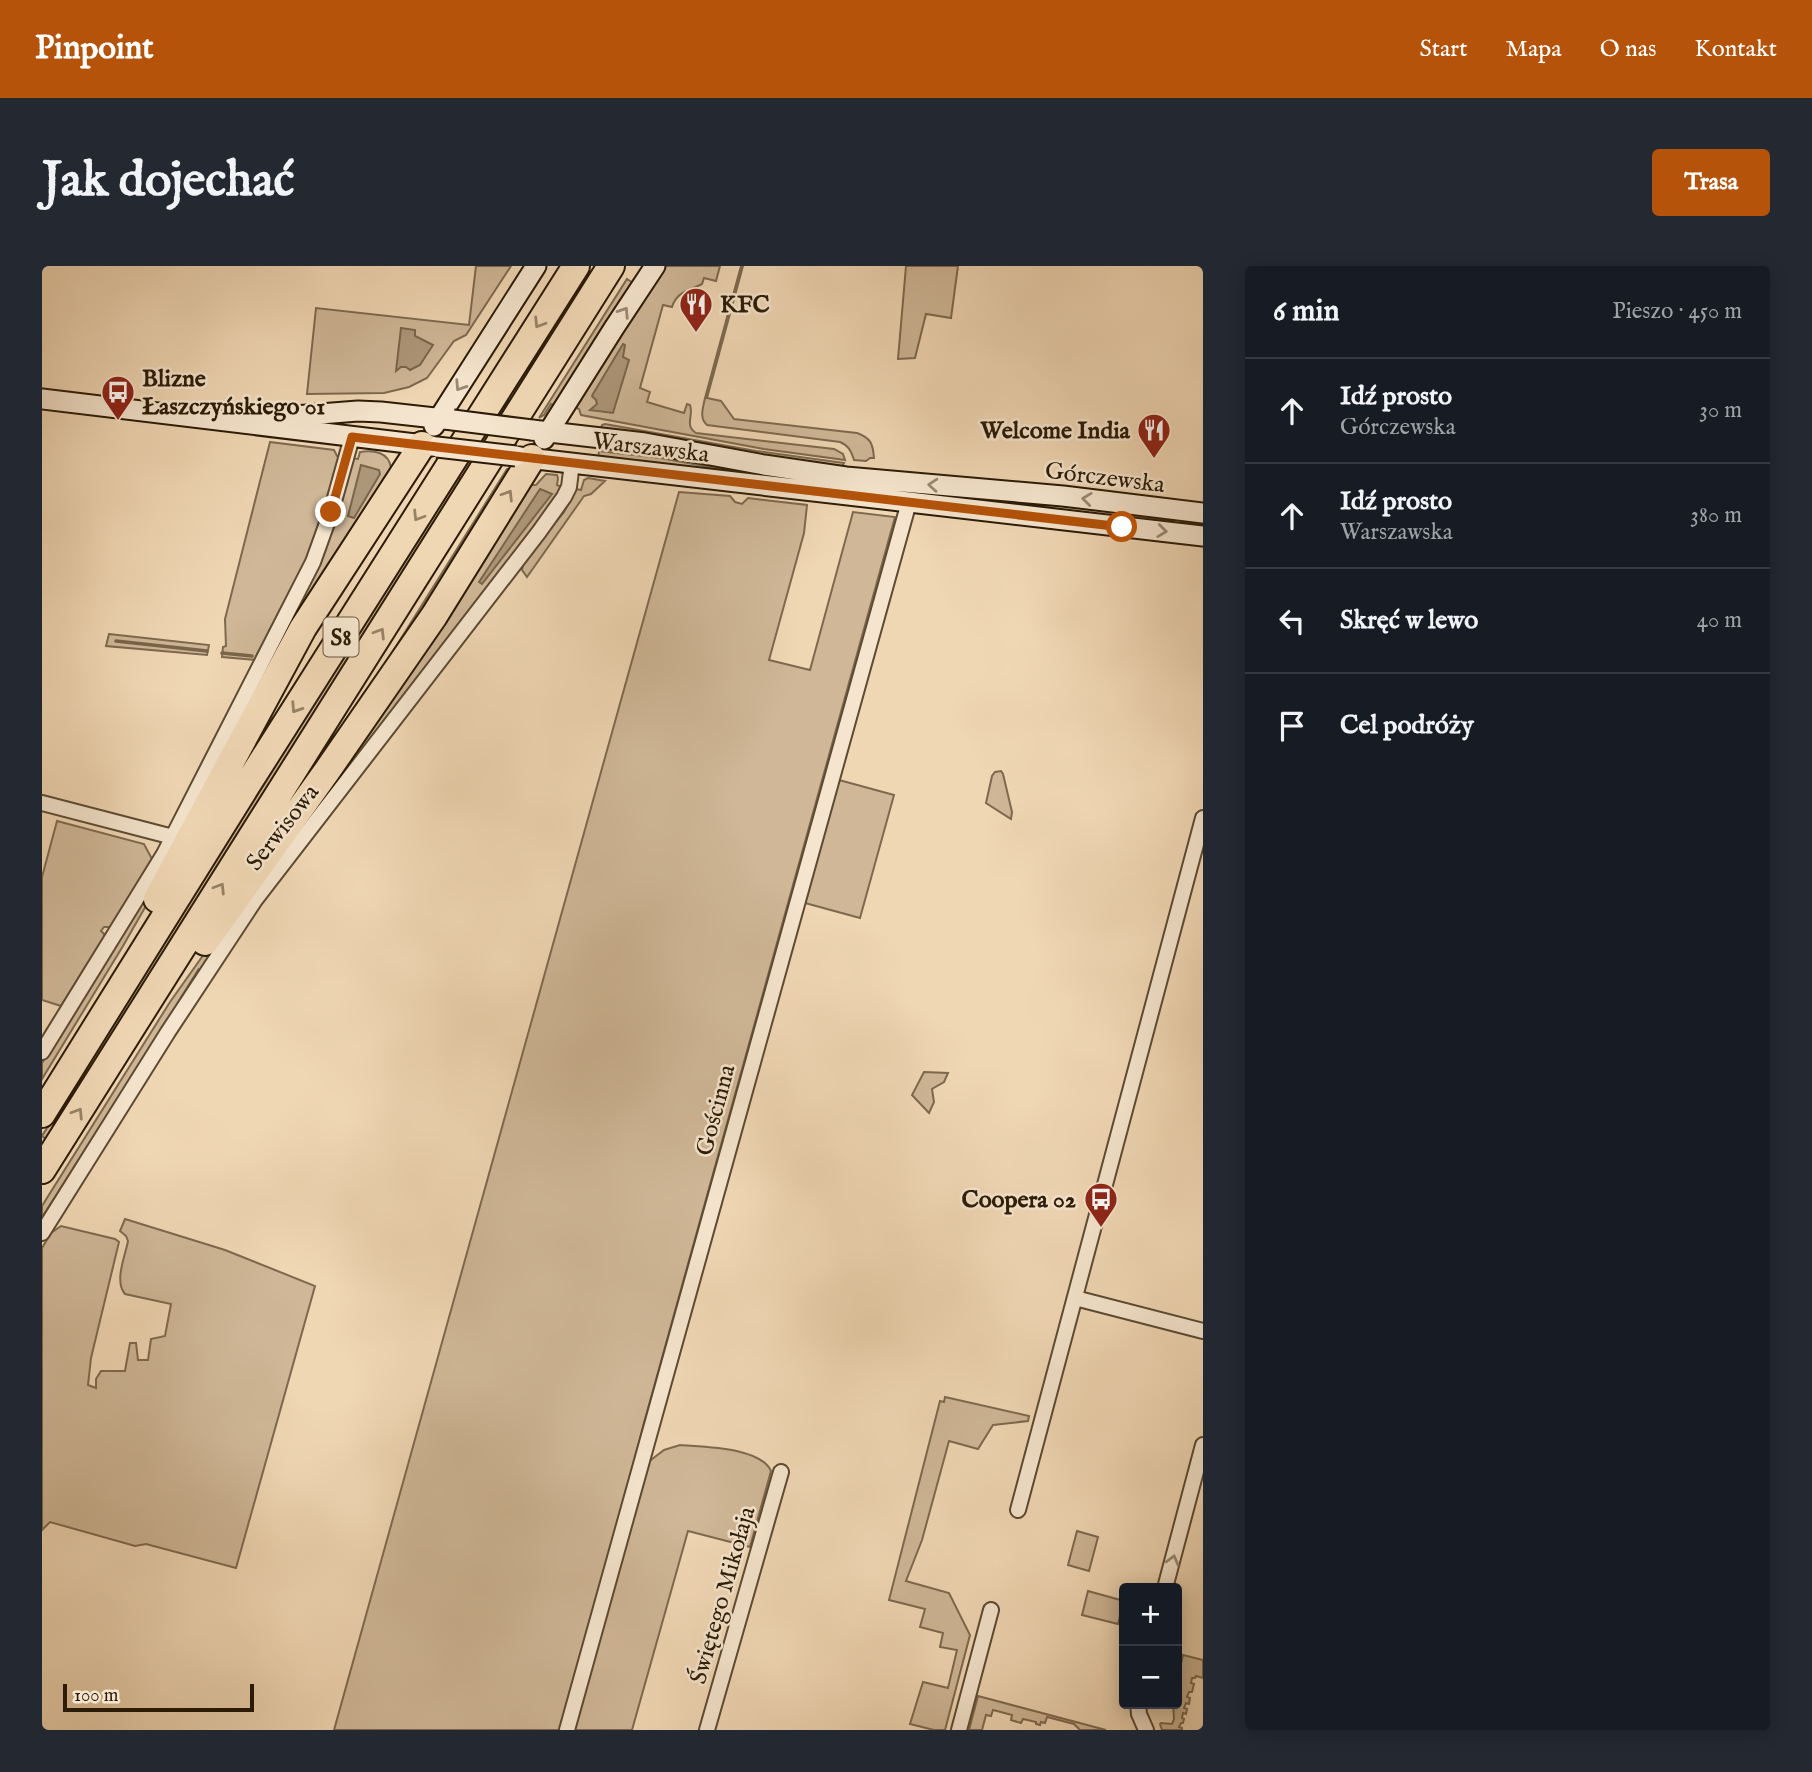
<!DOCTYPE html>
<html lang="pl">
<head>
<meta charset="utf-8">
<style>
  :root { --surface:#171b24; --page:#242831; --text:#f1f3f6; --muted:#9ea1a6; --line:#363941; --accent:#b45309 }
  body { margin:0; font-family:"IM FELL English",serif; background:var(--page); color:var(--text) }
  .controls { position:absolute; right:21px; bottom:21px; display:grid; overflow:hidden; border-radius:7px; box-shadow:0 4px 18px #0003 }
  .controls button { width:63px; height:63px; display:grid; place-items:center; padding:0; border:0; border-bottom:2px solid var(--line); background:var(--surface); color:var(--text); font:35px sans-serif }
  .scale { position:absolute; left:21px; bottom:18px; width:191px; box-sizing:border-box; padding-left:7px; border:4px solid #2b1b07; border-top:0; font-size:19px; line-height:24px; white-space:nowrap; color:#2b1b07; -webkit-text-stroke:5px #f5e5ce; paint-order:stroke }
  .stop { position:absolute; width:21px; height:21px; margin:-16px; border:5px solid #b45309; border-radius:50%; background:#fff }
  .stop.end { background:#b45309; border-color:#fff; box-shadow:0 2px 7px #0008 }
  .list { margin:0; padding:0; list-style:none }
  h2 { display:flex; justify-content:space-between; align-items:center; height:91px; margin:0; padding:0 28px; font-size:30px }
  h2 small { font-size:23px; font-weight:400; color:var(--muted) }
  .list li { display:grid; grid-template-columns:46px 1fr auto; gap:21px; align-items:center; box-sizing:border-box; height:105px; padding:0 28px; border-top:2px solid var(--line) }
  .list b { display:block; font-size:26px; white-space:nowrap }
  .list p { margin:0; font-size:23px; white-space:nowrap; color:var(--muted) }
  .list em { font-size:23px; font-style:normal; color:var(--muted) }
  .icon { flex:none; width:38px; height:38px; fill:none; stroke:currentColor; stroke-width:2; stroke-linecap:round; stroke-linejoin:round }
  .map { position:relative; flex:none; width:1161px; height:1464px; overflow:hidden; border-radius:7px }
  header { display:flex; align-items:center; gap:42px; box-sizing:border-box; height:98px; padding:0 35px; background:var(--accent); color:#fff }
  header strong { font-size:33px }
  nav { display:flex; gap:38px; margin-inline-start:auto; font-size:24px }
  .intro { display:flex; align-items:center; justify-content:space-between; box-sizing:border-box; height:168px; padding:0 42px }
  h1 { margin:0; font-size:49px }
  .button { padding:18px 32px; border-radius:7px; background:var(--accent); color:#fff; font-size:24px; font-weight:700 }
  main { display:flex; gap:42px; padding:0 42px }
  aside { flex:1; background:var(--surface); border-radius:7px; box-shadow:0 4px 18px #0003 }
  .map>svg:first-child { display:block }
</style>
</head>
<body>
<header>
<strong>Pinpoint</strong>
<nav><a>Start</a><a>Mapa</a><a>O nas</a><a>Kontakt</a></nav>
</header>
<div class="intro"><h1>Jak dojechać</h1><a class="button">Trasa</a></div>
<main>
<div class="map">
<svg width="1161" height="1464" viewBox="0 0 1161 1464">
  <rect width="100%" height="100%" fill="#f0d7b4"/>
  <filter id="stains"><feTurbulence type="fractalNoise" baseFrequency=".00286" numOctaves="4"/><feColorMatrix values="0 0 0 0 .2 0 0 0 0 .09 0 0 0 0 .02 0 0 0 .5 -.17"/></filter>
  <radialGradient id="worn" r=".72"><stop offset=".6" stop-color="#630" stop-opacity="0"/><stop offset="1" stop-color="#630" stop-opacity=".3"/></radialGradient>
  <!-- green -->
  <path fill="#cfb797" stroke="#7d694f" stroke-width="2" d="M434 0H469L424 69 412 75 385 112 367 121 342 127 265 128 274 42 427 59Z
    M623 0H678L674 15 662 12 660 18C647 25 635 25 630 41L621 39 598 122 608 126 605 136 642 147 645 138 648 139C652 150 642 159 654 167L792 183 801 188 803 194 722 183 539 149 537 143 534 142 540 131 592 45Z
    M699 0H701L665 132 679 135 692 153 815 167C829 172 831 178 832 192H828L824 195 812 194C809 185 807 180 798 176L665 159C657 152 661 142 663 132Z
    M864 0H916L909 52 884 48 873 92 856 93Z
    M585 13 591 17 515 140 509 138 502 149 497 152Z
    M563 158 714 185 802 197 799 202 559 163 560 159Z
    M228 176 292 184 295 190 299 191 278 265 265 296 215 394 180 391 181 381 184 380 183 353Z
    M557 185 619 192 678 203 814 220 813 223 556 192Z
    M318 186C332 184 347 186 349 202H354L81 680 0 813V797L130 585 240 374 278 298 287 274 309 192 316 193Z
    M465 203 467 204 466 215 298 470Z
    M504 208 515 209 516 212 515 219 520 221 514 233 311 500 0 957V940L128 736 350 423 389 379 489 219H494Z
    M414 210 419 213 6 875 0 870Z
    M546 212 563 215 549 228 542 230 485 311 480 304 482 295 522 246 534 223 539 224 542 214Z
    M637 226 688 230 693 236 700 238 706 232 765 239 762 267 727 394 768 404 811 246 853 251 602 1157 558 1327 520 1464H292Z
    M935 230 1007 237 1161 256V262L934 235Z
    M67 368 167 379 165 389 64 380Z
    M959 505 961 508 970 546 969 553 944 537 950 510 953 506Z
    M797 514 852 529 818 652 763 637Z
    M15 555 102 578 110 593 72 658 69 661H62L59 665 62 668V671L19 740 0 734V611Z
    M882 806 906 807 902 816 890 823 892 836 887 847 870 829Z
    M83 953 183 984 273 1020 194 1302 104 1278 93 1280 8 1256 0 1264V982L9 967 19 960 73 973 77 976 49 1092 46 1119 54 1122V1113L59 1105H83L88 1077H94L96 1094H106L109 1073 123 1070 129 1038 83 1028C72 1015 83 991 86 975L84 970 78 965Z
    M903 1131 987 1150 986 1155 951 1159 936 1183 907 1175 880 1274 864 1315 907 1327 928 1369 903 1464H892L868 1458 881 1416 906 1422 915 1384 898 1381 901 1367 878 1361 883 1343 847 1334 898 1135 902 1136Z
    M638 1179C662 1181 718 1181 729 1205L708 1281 646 1265 590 1464H531L605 1197 622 1184Z
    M1035 1265 1056 1271 1047 1305 1026 1299Z
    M1046 1325 1082 1335 1076 1358 1040 1349Z
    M1141 1389 1161 1394V1412L1154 1410 1153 1412H1150L1149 1417 1152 1418 1150 1426H1147L1145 1431 1148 1432 1147 1438 1144 1437 1142 1442 1145 1443 1144 1448 1141 1447 1140 1452 1142 1453 1141 1457H1139L1137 1461 1140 1462V1464H1120L1118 1458 1119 1457 1130 1458 1132 1453 1131 1438H1135V1415Z
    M936 1430 1064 1464H1038L1032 1458 1005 1451 1003 1457 999 1456 998 1459 994 1458V1456L981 1453 979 1457 969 1454 970 1449 951 1444 949 1450 944 1449 940 1464H927Z"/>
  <!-- water -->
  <path fill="#ad9779" stroke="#79654b" stroke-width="2" d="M359 62 373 64V70L391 79 378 99 368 104 364 101H359L354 105Z
    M581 78 583 79 581 91 587 94 571 147 548 144 555 138 554 134 550 130 551 128Z
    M319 199 337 204 338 208 312 252 306 250Z
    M498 223 510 228 440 318 437 316Z"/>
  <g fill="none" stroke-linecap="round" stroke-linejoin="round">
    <!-- stream -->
    <path stroke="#79654b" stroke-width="3.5" d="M74 375 165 385
      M180 387 210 390
      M136 738 157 704
      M0 953 61 857"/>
    <defs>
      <path id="street" d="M0 537 131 571
        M0 786 122 588 271 296 289 246 310 171
        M0 967 126 766 213 634 497 266 522 231 527 221 530 197
        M1033 1032 1161 1065
        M976 1244 1161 552
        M1123 1322 1161 1179
        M1096 1438 1097 1448 1104 1464
        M525 1464 867 236
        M665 1464 739 1206
        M917 1464 949 1344"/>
      <path id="secondary" d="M0 133 390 180
        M227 152 316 145 339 146 411 154
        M392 160 494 0
        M490 164 603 177 722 199 804 211 1021 230 1161 247
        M502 173 572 62 613 0
        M477 191 1161 270"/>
      <path id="highway" d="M115 633 261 362 380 179
        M163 676 285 505 392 350 490 192
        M0 848 205 519 534 0
        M0 904 569 0"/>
    </defs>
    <!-- street casing -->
    <use href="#street" stroke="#5c4a32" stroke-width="18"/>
    <!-- secondary casing -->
    <use href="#secondary" stroke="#2b1b07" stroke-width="23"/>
    <!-- highway casing -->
    <use href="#highway" stroke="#2b1b07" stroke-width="30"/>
    <!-- street -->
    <use href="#street" stroke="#f5e5ce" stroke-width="14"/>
    <!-- secondary -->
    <use href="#secondary" stroke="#f5e5ce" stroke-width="19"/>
    <!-- highway -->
    <use href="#highway" stroke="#f0d7b4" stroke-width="26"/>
    <defs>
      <path id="secondary-bridge" d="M411 154 490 164
        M395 181 474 190"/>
    </defs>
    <!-- secondary-bridge casing -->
    <use href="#secondary-bridge" stroke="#2b1b07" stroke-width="23" stroke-linecap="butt"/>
    <!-- secondary-bridge -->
    <use href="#secondary-bridge" stroke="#f5e5ce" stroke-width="19"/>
  </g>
  <!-- one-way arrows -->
  <defs><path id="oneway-chevron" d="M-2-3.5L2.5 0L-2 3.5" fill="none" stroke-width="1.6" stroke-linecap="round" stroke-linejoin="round" transform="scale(1.75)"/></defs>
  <g stroke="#9a8a74">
    <use href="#oneway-chevron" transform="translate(582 46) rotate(-57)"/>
    <use href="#oneway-chevron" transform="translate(418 120) rotate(123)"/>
    <use href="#oneway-chevron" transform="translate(891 219) rotate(-176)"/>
    <use href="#oneway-chevron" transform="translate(1045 233) rotate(-173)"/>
    <use href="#oneway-chevron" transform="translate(1120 265) rotate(7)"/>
    <use href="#oneway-chevron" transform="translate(1131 1294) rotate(-75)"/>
  </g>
  <g stroke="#978266">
    <use href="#oneway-chevron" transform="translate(497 57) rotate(122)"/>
    <use href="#oneway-chevron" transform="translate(466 229) rotate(-58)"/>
    <use href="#oneway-chevron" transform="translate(376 250) rotate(122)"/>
    <use href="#oneway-chevron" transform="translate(338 367) rotate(-58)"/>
    <use href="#oneway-chevron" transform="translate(254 442) rotate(123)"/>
    <use href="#oneway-chevron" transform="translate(178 622) rotate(-58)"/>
    <use href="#oneway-chevron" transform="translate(36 847) rotate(-58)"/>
  </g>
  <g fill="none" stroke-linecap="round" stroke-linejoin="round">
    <!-- route -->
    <path stroke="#b45309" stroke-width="9" d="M289 246 310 171 1080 261"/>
  </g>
  <!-- icons -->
  <defs>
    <symbol id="restaurant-pin" viewBox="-11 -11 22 30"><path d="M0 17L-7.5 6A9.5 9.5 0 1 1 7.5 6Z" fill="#8f2418" stroke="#f5e5ce"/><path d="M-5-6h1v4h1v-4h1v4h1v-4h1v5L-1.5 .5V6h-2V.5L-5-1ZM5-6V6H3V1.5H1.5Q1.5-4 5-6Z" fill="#fff"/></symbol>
    <symbol id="bus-pin" viewBox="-11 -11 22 30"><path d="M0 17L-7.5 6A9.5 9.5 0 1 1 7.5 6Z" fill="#8f2418" stroke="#f5e5ce"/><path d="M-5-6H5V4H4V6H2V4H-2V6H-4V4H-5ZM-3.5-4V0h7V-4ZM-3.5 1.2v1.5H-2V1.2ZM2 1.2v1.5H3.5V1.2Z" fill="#fff"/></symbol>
  </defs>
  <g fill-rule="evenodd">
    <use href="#restaurant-pin" x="635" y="19" width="38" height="52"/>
    <use href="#bus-pin" x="57" y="107" width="38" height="52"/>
    <use href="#restaurant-pin" x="1093" y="145" width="38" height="52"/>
    <use href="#bus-pin" x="1040" y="914" width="38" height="52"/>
  </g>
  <g text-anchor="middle" stroke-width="5" stroke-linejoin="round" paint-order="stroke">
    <!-- shield labels -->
    <rect fill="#f5e5ce" stroke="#685843" stroke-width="2" x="281.5" y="351.5" width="35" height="39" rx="5"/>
    <g font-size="23" font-weight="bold" fill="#2b1b07">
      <text x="299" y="379">S8</text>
    </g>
    <!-- poi labels -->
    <g font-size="24" font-weight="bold" fill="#2b1b07" stroke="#f5e5ce" text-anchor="start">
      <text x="678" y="46">KFC</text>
      <text x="100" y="120">Blizne<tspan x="100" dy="28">Łaszczyńskiego 01</tspan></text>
      <text x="1088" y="172" text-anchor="end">Welcome India</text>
      <text x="1034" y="941" text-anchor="end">Coopera 02</text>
    </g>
    <!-- street labels -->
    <g font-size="24" fill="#2b1b07" stroke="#f5e5ce">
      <text transform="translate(609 181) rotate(7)" y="8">Warszawska</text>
      <text transform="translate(1063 211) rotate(7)" y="8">Górczewska</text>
      <text transform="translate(240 561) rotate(-52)" y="8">Serwisowa</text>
      <text transform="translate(673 844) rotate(-75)" y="8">Gościnna</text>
      <text transform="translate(680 1329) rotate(-74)" y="8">Świętego Mikołaja</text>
    </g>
  </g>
  <rect width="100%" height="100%" filter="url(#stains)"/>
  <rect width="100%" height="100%" fill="url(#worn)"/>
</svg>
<div class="controls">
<button>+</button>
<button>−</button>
</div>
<div class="scale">100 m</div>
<div class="stop" style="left:1080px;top:261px"></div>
<div class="stop end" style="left:289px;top:246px"></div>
</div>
<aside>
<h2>6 min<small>Pieszo · 450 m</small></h2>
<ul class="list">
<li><svg class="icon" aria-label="ahead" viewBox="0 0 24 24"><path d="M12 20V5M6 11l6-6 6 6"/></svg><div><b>Idź prosto</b><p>Górczewska</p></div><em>30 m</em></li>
<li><svg class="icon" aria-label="ahead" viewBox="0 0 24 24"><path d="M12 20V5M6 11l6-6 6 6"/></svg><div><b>Idź prosto</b><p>Warszawska</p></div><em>380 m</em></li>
<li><svg class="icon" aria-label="left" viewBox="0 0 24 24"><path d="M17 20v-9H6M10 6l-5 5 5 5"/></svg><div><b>Skręć w lewo</b></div><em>40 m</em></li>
<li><svg class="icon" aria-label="arrive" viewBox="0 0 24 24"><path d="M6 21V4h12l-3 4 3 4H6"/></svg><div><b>Cel podróży</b></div></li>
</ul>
</aside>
</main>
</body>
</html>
